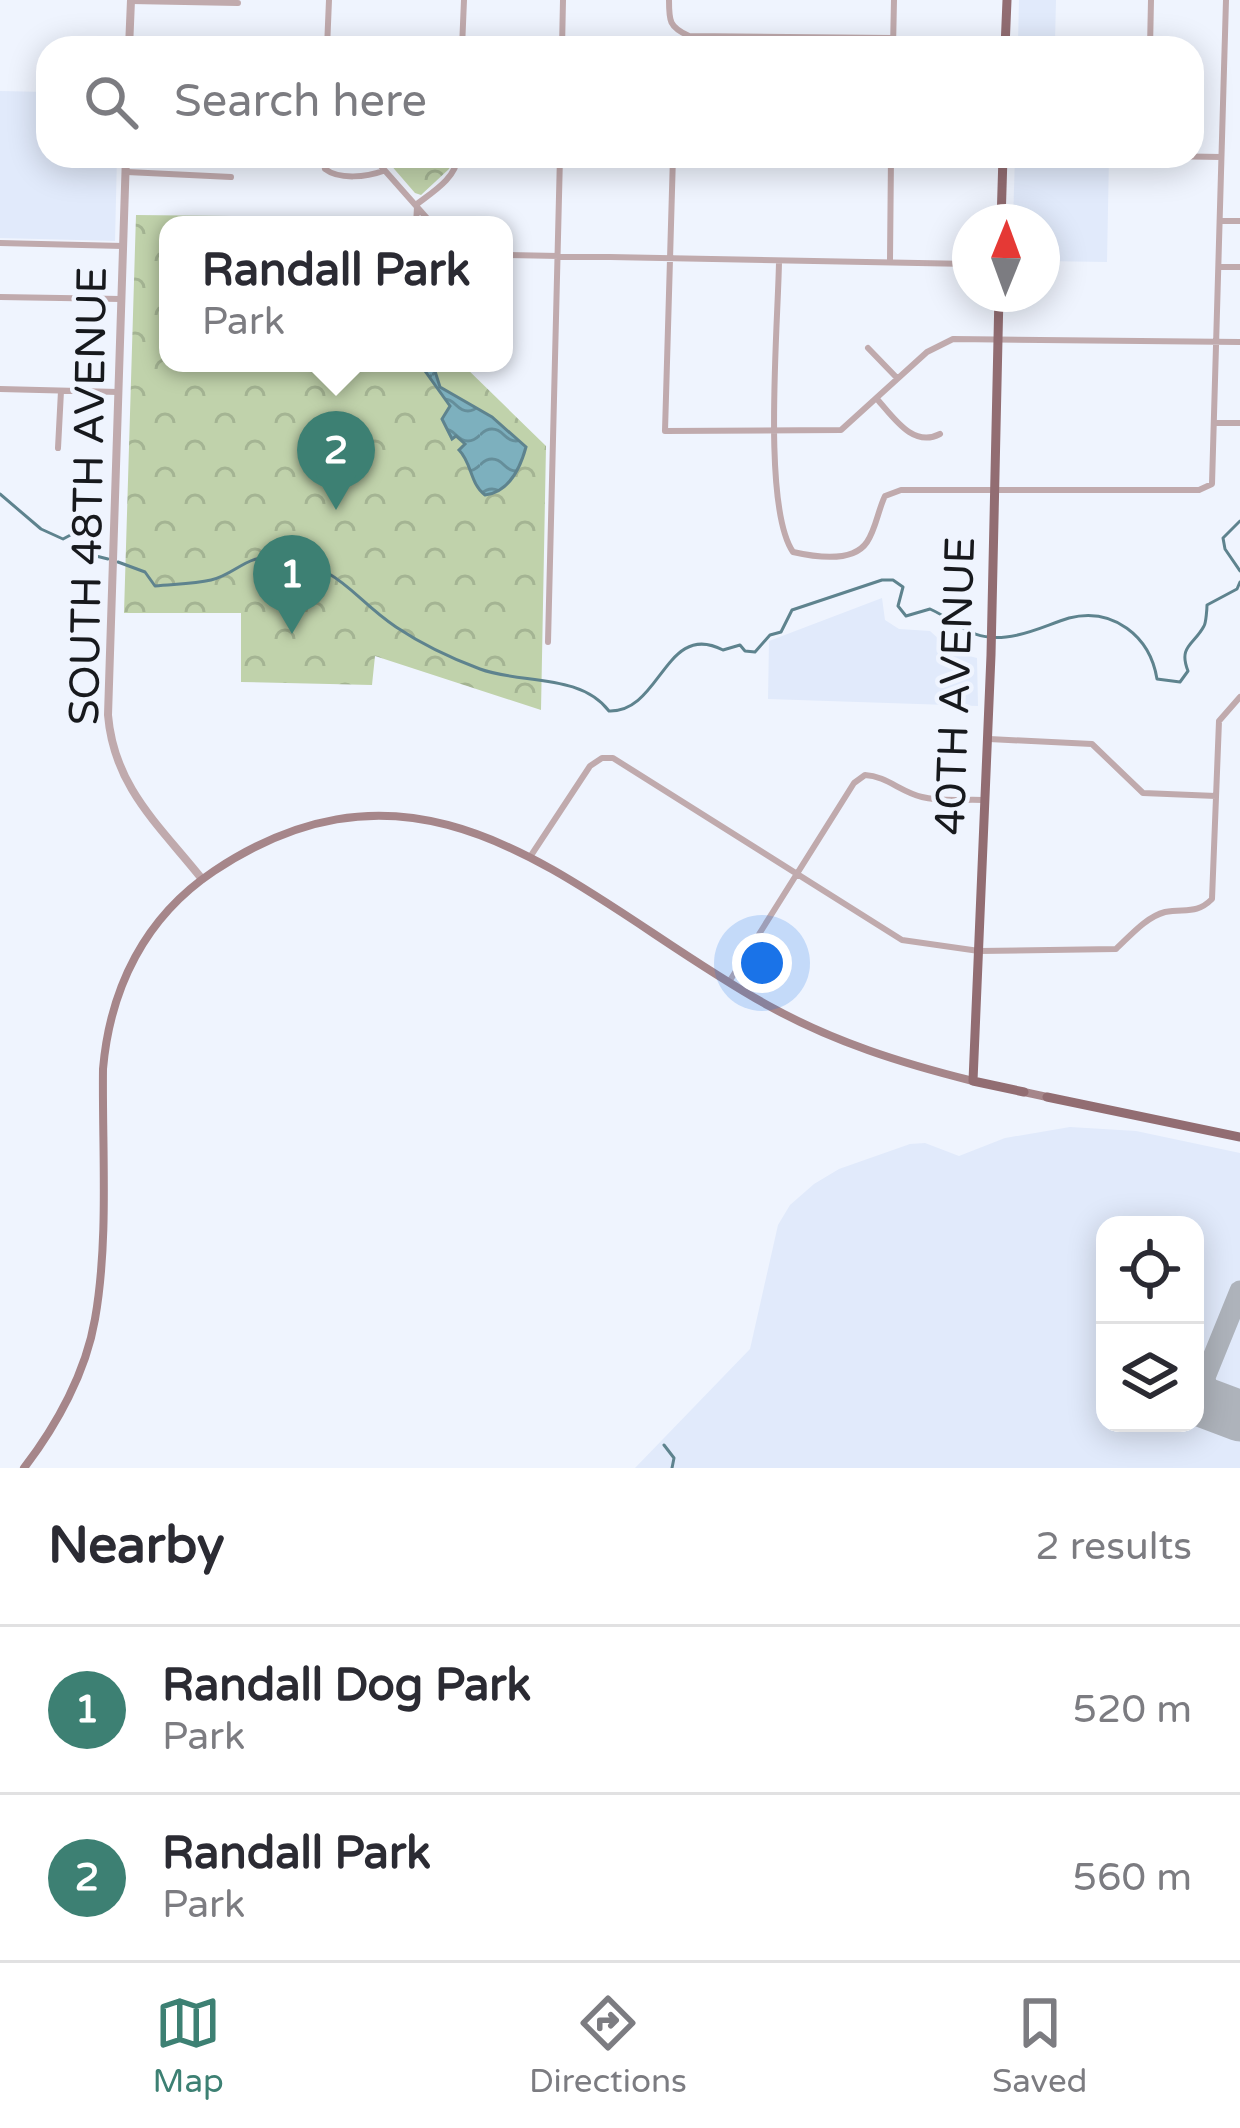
<!DOCTYPE html>
<html lang="en">
<head>
<meta charset="utf-8">
<style>
  :root { --surface:#fff; --page:#f2f2f3; --text:#2b2b33; --muted:#7c7c81; --line:#e1e1e2; --accent:#3d8073 }
  body { margin:0; font-family:"Varela Round",sans-serif; background:var(--page); color:var(--text) }
  .controls { position:absolute; right:36px; bottom:36px; display:grid; overflow:hidden; border-radius:24px; box-shadow:0 6px 30px #0003 }
  .controls button { width:108px; height:108px; display:grid; place-items:center; padding:0; border:0; border-bottom:3px solid var(--line); background:var(--surface); color:var(--text); font:60px sans-serif }
  .compass { position:absolute; left:952px; top:204px; width:108px; height:108px; border-radius:50%; background:var(--surface); box-shadow:0 6px 30px #0003; rotate:1deg }
  .you { position:absolute; left:762px; top:963px; width:42px; height:42px; margin:-30px; border:9px solid #fff; border-radius:50%; background:#1a73e8; box-shadow:0 0 0 18px #1a73e833 }
  .badge { display:grid; place-items:center; width:78px; height:78px; border-radius:50%; background:var(--accent); color:#fff; font-size:39px; font-weight:700 }
  .pin { position:absolute; translate:-50% -99px; filter:drop-shadow(0 3px 6px #0008) }
  .pin::after { content:''; position:absolute; top:63px; width:42px; height:36px; background:inherit; clip-path:polygon(0 0,100% 0,50% 100%) }
  .popup { position:absolute; left:159px; top:216px; width:354px; height:156px; box-sizing:border-box; display:grid; place-content:center; border-radius:24px; background:var(--surface); filter:drop-shadow(0 3px 9px #0005); font-size:39px; white-space:nowrap; color:var(--muted) }
  .popup b { font-size:45px; color:var(--text) }
  .popup::after { content:''; position:absolute; left:50%; top:100%; margin-left:-24px; border:24px solid transparent; border-top-color:var(--surface) }
  .list { margin:0; padding:0; list-style:none }
  h2 { display:flex; justify-content:space-between; align-items:center; height:156px; margin:0; padding:0 48px; font-size:51px }
  h2 small { font-size:39px; font-weight:400; color:var(--muted) }
  .list li { display:grid; grid-template-columns:78px 1fr auto; gap:36px; align-items:center; box-sizing:border-box; height:168px; padding:0 48px; border-top:3px solid var(--line) }
  .list b { display:block; font-size:45px; white-space:nowrap }
  .list p { margin:0; font-size:39px; white-space:nowrap; color:var(--muted) }
  .list em { font-size:39px; font-style:normal; color:var(--muted) }
  .icon { flex:none; width:66px; height:66px; fill:none; stroke:currentColor; stroke-width:2; stroke-linecap:round; stroke-linejoin:round }
  .map { position:relative; flex:none; width:1240px; height:1468px; overflow:hidden }
  .search { position:absolute; background:var(--surface); box-shadow:0 6px 30px #0003; left:36px; right:36px; top:36px; height:132px; display:flex; align-items:center; gap:30px; box-sizing:border-box; padding:0 42px; border-radius:36px; color:var(--muted); font-size:45px }
  .sheet { height:492px; background:var(--surface) }
  nav { display:flex; justify-content:space-around; align-items:center; box-sizing:border-box; height:168px; border-top:3px solid var(--line); background:var(--surface); font-size:33px; color:var(--muted) }
  nav a { display:grid; justify-items:center; gap:6px }
  nav .on { color:var(--accent) }
  .map>svg:first-child { display:block }
</style>
</head>
<body>
<div class="map">
<svg width="1240" height="1468" viewBox="0 0 1240 1468">
  <defs>
    <pattern id="forest-crowns" width="20" height="18" patternUnits="userSpaceOnUse" patternTransform="scale(3)"><rect width="20" height="18" fill="#c0d2ab"/><path d="M2 6a3 3 0 1 1 6 0M12 15a3 3 0 1 1 6 0" fill="none" stroke="#a4b493"/></pattern>
    <pattern id="water-waves" width="16" height="10" patternUnits="userSpaceOnUse" patternTransform="scale(3)"><rect width="16" height="10" fill="#7db0be"/><path d="M0 5q4-4 8 0t8 0" fill="none" stroke="#658e9a"/></pattern>
  </defs>
  <rect width="100%" height="100%" fill="#eff4fe"/>
  <!-- built -->
  <path fill="#e1eafb" fill-rule="evenodd" d="M1019 0H1056L1055 42H1018Z
    M0 91 48 92V156H117L115 241 0 238Z
    M1015 156H1109L1107 262 1042 261V222H1013Z
    M882 598 885 620 899 629 930 631 953 652 977 658 978 706 768 699 769 641Z
    M1070 1127 1136 1131 1240 1153V1468H635L750 1349 778 1225 790 1205 814 1184 839 1169 910 1144 925 1143 959 1156 1005 1138ZM1195 1225V1423H1105V1225Z"/>
  <!-- forest -->
  <path fill="url(#forest-crowns)" d="M383 156H455L449 169 421 195 415 193Z
    M136 215 333 217 336 225H168V363H461L546 446 541 710 375 656 372 685 241 682V613H124Z"/>
  <!-- water -->
  <path fill="url(#water-waves)" stroke="#5e838e" stroke-width="3" d="M424 363 434 368 440 387 492 417 526 447C520 469 509 492 485 495 470 484 472 463 459 450L465 444 456 436 452 439 442 419 450 406 420 364Z"/>
  <g fill="none" stroke-linecap="round" stroke-linejoin="round">
    <!-- stream -->
    <path stroke="#5e838e" stroke-width="3" d="M0 494 41 529 63 539 78 531 93 539 96 556 108 559
      M1240 521 1223 538 1225 549 1240 571
      M118 562 145 572 155 586C173 584 193 584 211 580 237 574 246 553 279 558 343 567 350 596 396 627 420 643 453 659 480 669 520 684 580 673 609 711 661 713 665 620 723 650L740 645 745 651 755 652 770 635 781 632 792 610 882 580H893L903 587 898 606 906 616 930 609C959 622 969 641 1006 637 1028 635 1049 624 1069 618 1113 607 1150 636 1157 679L1180 682 1188 671C1178 646 1194 645 1204 626 1206 623 1207 608 1207 605L1237 589 1240 582
      M664 1445 674 1458 672 1468"/>
    <!-- taxiway -->
    <path stroke="#aeb3bb" stroke-width="21" d="M1217 1407 1207 1391 1205 1377 1240 1291"/>
    <!-- runway -->
    <path stroke="#aeb3bb" stroke-width="51" d="M1195 1399 1240 1416"/>
    <!-- minor -->
    <path stroke="#c0aaad" stroke-width="6" d="M669 0C669 21 669 27 689 36L893 38
      M131 1 238 3
      M327 48 329 0
      M462 48 464 0
      M562 48 563 0
      M893 48 894 0
      M1150 48 1151 0
      M323 156 325 169C339 180 367 177 383 171
      M372 156 433 225
      M673 156 665 431 841 430 927 352 953 339 1240 342
      M1159 156 1221 157
      M127 172 231 177
      M417 204C434 191 456 178 458 156
      M1220 221H1240
      M416 225 417 207
      M0 243 123 246
      M504 255 970 264
      M890 260 891 156
      M779 262C778 325 762 507 793 552 815 557 853 563 867 542 876 529 878 510 885 496L901 490H1199L1212 484 1226 0
      M1219 267H1240
      M0 297 121 299
      M868 348 897 378
      M0 389 118 392
      M877 399C894 418 913 448 940 434
      M1215 423H1240
      M58 448 61 391
      M548 642 560 156
      M989 739 1092 744 1143 793 1216 796
      M530 857 590 766 602 758H613L902 940 979 951 1116 949C1130 936 1146 917 1165 912 1185 908 1196 915 1212 899L1219 721 1240 697
      M729 982 854 783 865 775C886 776 901 792 922 797 941 802 963 799 983 800"/>
    <!-- tertiary -->
    <path stroke="#c0aaad" stroke-width="8" d="M129 48 131 0
      M126 156 108 715C114 787 159 825 202 879"/>
    <!-- secondary -->
    <path stroke="#a6868a" stroke-width="8" d="M1024 1092 1047 1097
      M24 1468C57 1425 86 1372 95 1319 109 1240 102 1149 103 1069 110 988 145 917 214 871 434 725 583 903 769 1006 834 1042 901 1063 973 1081"/>
    <!-- primary -->
    <path stroke="#926d72" stroke-width="9" d="M1005 48 1007 0
      M1001 222 1003 156
      M999 294 991 655 973 1081 1024 1092
      M1047 1097 1240 1137"/>
  </g>
  <g text-anchor="middle" stroke-width="9" stroke-linejoin="round" paint-order="stroke">
    <!-- street labels -->
    <g font-size="42" fill="#17191d" stroke="#eff4fe">
      <text transform="translate(87 496) rotate(-89)" y="15">SOUTH 48TH AVENUE</text>
      <text transform="translate(954 686) rotate(-88)" y="15">40TH AVENUE</text>
    </g>
  </g>
</svg>
<div class="controls">
<button><svg class="icon" aria-label="locate" viewBox="0 0 24 24"><circle cx="12" cy="12" r="6"/><path d="M12 2v4M12 18v4M2 12h4M18 12h4"/></svg></button>
<button><svg class="icon" aria-label="layers" viewBox="0 0 24 24"><path d="M12 4l9 5-9 5-9-5zM3 14l9 5 9-5"/></svg></button>
</div>
<svg class="compass" viewBox="-18 -18 36 36"><path d="M0-13l5 13h-10z" fill="#e53935"/><path d="M0 13l5-13h-10z" fill="#7c7c81"/></svg>
<div class="you"></div>
<div class="pin badge" style="left:292px;top:634px">1</div>
<div class="pin badge" style="left:336px;top:510px">2</div>
<div class="popup"><b>Randall Park</b>Park</div>
<div class="search"><svg class="icon" aria-label="search" viewBox="0 0 24 24"><circle cx="10" cy="10" r="6"/><path d="M15 15l6 6"/></svg>Search here</div>
</div>
<section class="sheet">
<h2>Nearby<small>2 results</small></h2>
<ul class="list">
<li><span class="badge">1</span><div><b>Randall Dog Park</b><p>Park</p></div><em>520 m</em></li>
<li><span class="badge">2</span><div><b>Randall Park</b><p>Park</p></div><em>560 m</em></li>
</ul>
</section>
<nav>
<a class="on"><svg class="icon" aria-label="map" viewBox="0 0 24 24"><path d="M3 6l6-2 6 2 6-2v14l-6 2-6-2-6 2zM9 4v14M15 6v14"/></svg>Map</a>
<a><svg class="icon" aria-label="directions" viewBox="0 0 24 24"><path d="M12 3l9 9-9 9-9-9zM9 14v-3h6M13 9l2 2-2 2"/></svg>Directions</a>
<a><svg class="icon" aria-label="saved" viewBox="0 0 24 24"><path d="M7 4h10v16l-5-4-5 4z"/></svg>Saved</a>
</nav>
</body>
</html>
